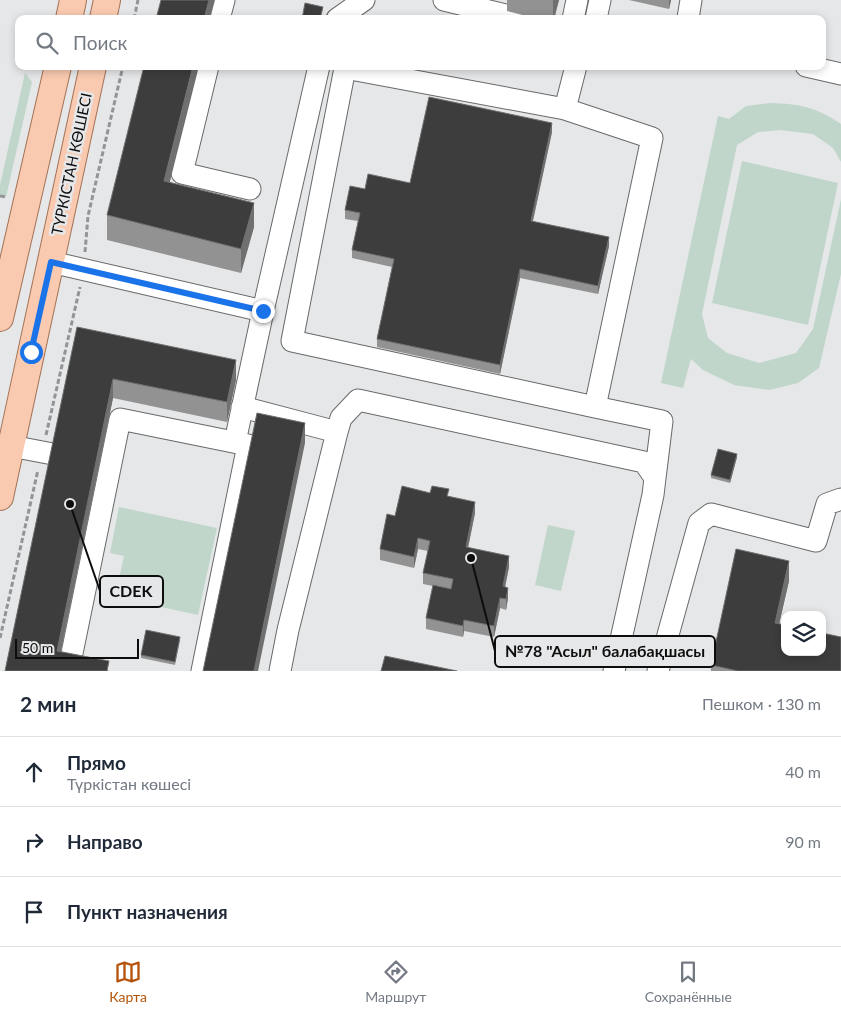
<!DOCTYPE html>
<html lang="ru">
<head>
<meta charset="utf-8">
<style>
  :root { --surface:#fff; --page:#f6f6f7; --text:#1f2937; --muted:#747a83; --line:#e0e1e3; --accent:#b45309 }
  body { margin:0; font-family:Lato,sans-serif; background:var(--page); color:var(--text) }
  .controls { position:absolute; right:15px; bottom:15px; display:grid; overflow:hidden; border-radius:10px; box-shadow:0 2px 8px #0003 }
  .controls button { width:45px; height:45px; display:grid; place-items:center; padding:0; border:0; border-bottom:1px solid var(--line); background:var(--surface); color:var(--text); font:25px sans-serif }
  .scale { position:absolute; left:15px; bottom:12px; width:124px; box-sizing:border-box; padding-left:5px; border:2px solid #0d0d0e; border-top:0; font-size:14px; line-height:18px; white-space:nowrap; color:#0d0d0e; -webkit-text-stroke:4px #e6e7e8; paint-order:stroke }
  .stop { position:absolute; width:15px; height:15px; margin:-11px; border:4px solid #1a73e8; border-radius:50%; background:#fff }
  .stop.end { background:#1a73e8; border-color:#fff; box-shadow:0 1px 5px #0008 }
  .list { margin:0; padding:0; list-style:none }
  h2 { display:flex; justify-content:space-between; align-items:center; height:65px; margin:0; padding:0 20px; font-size:21px }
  h2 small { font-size:16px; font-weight:400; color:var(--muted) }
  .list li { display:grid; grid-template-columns:32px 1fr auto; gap:15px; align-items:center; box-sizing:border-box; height:70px; padding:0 20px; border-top:1px solid var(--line) }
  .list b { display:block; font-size:19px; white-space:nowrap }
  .list p { margin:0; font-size:16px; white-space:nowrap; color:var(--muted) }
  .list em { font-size:16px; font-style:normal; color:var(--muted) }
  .icon { flex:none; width:28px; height:28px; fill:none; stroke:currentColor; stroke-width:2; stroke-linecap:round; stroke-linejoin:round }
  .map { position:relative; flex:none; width:841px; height:671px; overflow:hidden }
  .search { position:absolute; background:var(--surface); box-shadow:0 2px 8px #0003; left:15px; right:15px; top:15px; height:55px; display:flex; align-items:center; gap:12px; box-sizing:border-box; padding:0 18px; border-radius:10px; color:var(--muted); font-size:19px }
  .sheet { height:275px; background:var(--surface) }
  nav { display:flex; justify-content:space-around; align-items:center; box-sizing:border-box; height:70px; border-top:1px solid var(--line); background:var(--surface); font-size:14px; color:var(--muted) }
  nav a { display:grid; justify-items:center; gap:2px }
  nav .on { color:var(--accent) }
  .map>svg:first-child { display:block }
</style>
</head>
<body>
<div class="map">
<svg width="841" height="671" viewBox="0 0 841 671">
  <rect width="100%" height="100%" fill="#e6e7e8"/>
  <!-- green -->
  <path fill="#c0d6cb" d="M25 73 32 82 6 197 0 196V185Z
    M770 103C800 104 816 107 841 124V162L833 148 813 134 780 130 758 132 737 145 702 314 708 338 727 353 759 363 796 353 813 329 841 199V274L819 368 798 383 769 390 734 385 703 370 691 359 683 388 661 383 718 116 729 119 746 106Z
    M742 161 838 183 808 325 712 303Z
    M119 507 217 528 198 615 115 597 124 556 110 553Z
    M548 525 575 531 561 591 535 585Z"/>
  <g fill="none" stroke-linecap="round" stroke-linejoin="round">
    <defs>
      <path id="minor" d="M444 0 522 19
        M688 18 691 0
        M219 19 224 0
        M337 19 364 0
        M573 19 577 0
        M596 19 600 0
        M208 66 182 173 250 189
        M806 66 841 74
        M345 68 565 109 652 138 595 407 292 341Z
        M565 109 576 66
        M51 262 263 311 319 66
        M242 407 337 432
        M595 407 662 421 655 478
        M235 442 263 311
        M11 446 79 459
        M83 671 69 668 120 419 248 445 202 671
        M280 671 288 630 337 432 341 418 358 400 644 462 655 478 653 495 614 671
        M658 671 699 523 711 514 816 541 827 504 841 499"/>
      <path id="major" d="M69 19 73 0
        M103 19 107 0
        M0 318 58 66
        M0 497 93 66"/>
    </defs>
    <!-- minor casing -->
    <use href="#minor" stroke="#68696a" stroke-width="23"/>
    <!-- major casing -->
    <use href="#major" stroke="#a47155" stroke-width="28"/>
    <!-- path -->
    <path stroke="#939495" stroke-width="3" stroke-dasharray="5 2.5" stroke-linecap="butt" d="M134 19 138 0
      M0 196 6 197
      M85 252 88 216 123 66
      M46 435 80 287
      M0 638 38 470"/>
    <!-- minor -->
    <use href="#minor" stroke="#fff" stroke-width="21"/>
    <!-- major -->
    <use href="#major" stroke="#f9cab0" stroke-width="26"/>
  </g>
  <!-- wall -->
  <path fill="#929292" d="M507 0H559L554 19H538L507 11Z
    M629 0H671L669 9Z
    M552 132 533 221 609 246 598 294 520 278 500 374 377 347V339L392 267 352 258V250L358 221 345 219V210L365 189 410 183Z
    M170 182 254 227 241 273 107 240V215Z
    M77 327 236 380 227 422 113 398 61 651 109 671H5Z
    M737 457 730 483 711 478V475Z
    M449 496 475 513 468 547 509 567 505 587 508 598 506 610 500 608 494 637 464 631 463 637 426 629V618L433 586 423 584V573L428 551 418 549 414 568 380 560V549Z
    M789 581 779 624 841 671H711V665Z
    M180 640 175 665 141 658V655Z"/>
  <!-- shaded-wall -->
  <path fill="#707070" d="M209 0H215L210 19H204Z
    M553 0H559L554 19H553Z
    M669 0H671L669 9Z
    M193 66H199L164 205V181Z
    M552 123V132L531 229V221Z
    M254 203V227L241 273V249Z
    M609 237V246L598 294V286Z
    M520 269V278L500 374V365Z
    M236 360V380L227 422V402Z
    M113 379V398L57 670V651Z
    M305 423V443L258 671H254Z
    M737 454V457L730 483V480Z
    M475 502V513L466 558V547Z
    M418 538V549L414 568V557Z
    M509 556V567L503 597V586Z
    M789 561V581L775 642V623Z
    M508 588V598L506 610V599Z
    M500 598V608L494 637V626Z
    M464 620V631L463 637V626Z"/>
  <!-- building -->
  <path fill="#3e3d3d" stroke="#707070" d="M161 0H209L204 19H156Z
    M305 3 323 7 320 19H302Z
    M144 66H193L164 181 254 203 241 249 107 215Z
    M429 97 552 123 531 221 609 237 598 286 520 269 500 365 377 339 394 259 352 250 360 213 345 210 350 186 365 189 368 174 410 183Z
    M77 327 236 360 227 402 113 379 57 651 109 661 107 671H5Z
    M257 413 305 423 254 671H203Z
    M718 449 737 454 730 480 711 475Z
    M402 486 430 493 432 486 449 489 447 496 475 502 466 547 509 556 503 586 508 588 506 599 500 598 494 626 464 620 463 626 426 618 433 585 451 589 453 579 423 573 430 541 418 538 414 557 380 549 387 514 395 516Z
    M736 549 789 561 775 623 785 625V652H822V633L841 637V671H738L711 665Z
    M146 630 180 637 175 662 141 655Z
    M385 656 457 671H381Z"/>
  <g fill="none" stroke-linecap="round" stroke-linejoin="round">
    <!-- route -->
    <path stroke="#1a73e8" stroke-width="6" d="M31 352 51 262 263 311"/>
  </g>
  <g text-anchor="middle" stroke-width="5" stroke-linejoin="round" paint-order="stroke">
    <!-- street labels -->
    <g font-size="15" fill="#0d0d0e" stroke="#e6e7e8">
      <text transform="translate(72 164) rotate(-78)" y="5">ТҮРКІСТАН КӨШЕСІ</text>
    </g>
  </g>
  <!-- callouts -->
  <path fill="none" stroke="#0d0d0e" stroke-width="2" d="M70 504L100 591M471 558L495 651"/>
  <g fill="#0d0d0e" stroke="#e6e7e8" stroke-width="2">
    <circle cx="70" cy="504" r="5"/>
    <circle cx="471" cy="558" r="5"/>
  </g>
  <g fill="#e6e7e8" stroke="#0d0d0e" stroke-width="2">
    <rect x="100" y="576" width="63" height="31" rx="5"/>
    <rect x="495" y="636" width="220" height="31" rx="5"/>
  </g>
  <g font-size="16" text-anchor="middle" font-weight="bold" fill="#0d0d0e">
    <text x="131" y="597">CDEK</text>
    <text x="605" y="657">№78 "Асыл" балабақшасы</text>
  </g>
</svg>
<div class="controls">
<button><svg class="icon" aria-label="layers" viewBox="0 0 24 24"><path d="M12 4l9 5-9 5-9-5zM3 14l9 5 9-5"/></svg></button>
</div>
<div class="scale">50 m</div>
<div class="stop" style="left:31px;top:352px"></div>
<div class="stop end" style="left:263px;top:311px"></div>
<div class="search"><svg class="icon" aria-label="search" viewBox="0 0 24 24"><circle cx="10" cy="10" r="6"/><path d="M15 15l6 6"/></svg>Поиск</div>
</div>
<section class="sheet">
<h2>2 мин<small>Пешком · 130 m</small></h2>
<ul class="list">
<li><svg class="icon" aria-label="ahead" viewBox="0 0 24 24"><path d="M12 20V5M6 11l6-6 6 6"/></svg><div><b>Прямо</b><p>Түркістан көшесі</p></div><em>40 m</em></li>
<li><svg class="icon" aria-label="right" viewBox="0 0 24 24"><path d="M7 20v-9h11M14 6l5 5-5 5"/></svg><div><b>Направо</b></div><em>90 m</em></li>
<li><svg class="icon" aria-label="arrive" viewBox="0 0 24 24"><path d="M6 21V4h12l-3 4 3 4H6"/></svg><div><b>Пункт назначения</b></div></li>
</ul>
</section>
<nav>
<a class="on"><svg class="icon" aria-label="map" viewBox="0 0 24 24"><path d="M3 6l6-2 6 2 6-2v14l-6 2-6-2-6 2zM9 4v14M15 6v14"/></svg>Карта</a>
<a><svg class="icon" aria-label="directions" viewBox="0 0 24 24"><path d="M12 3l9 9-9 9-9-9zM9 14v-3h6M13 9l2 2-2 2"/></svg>Маршрут</a>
<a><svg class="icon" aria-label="saved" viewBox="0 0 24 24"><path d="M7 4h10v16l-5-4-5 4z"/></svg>Сохранённые</a>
</nav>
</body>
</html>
